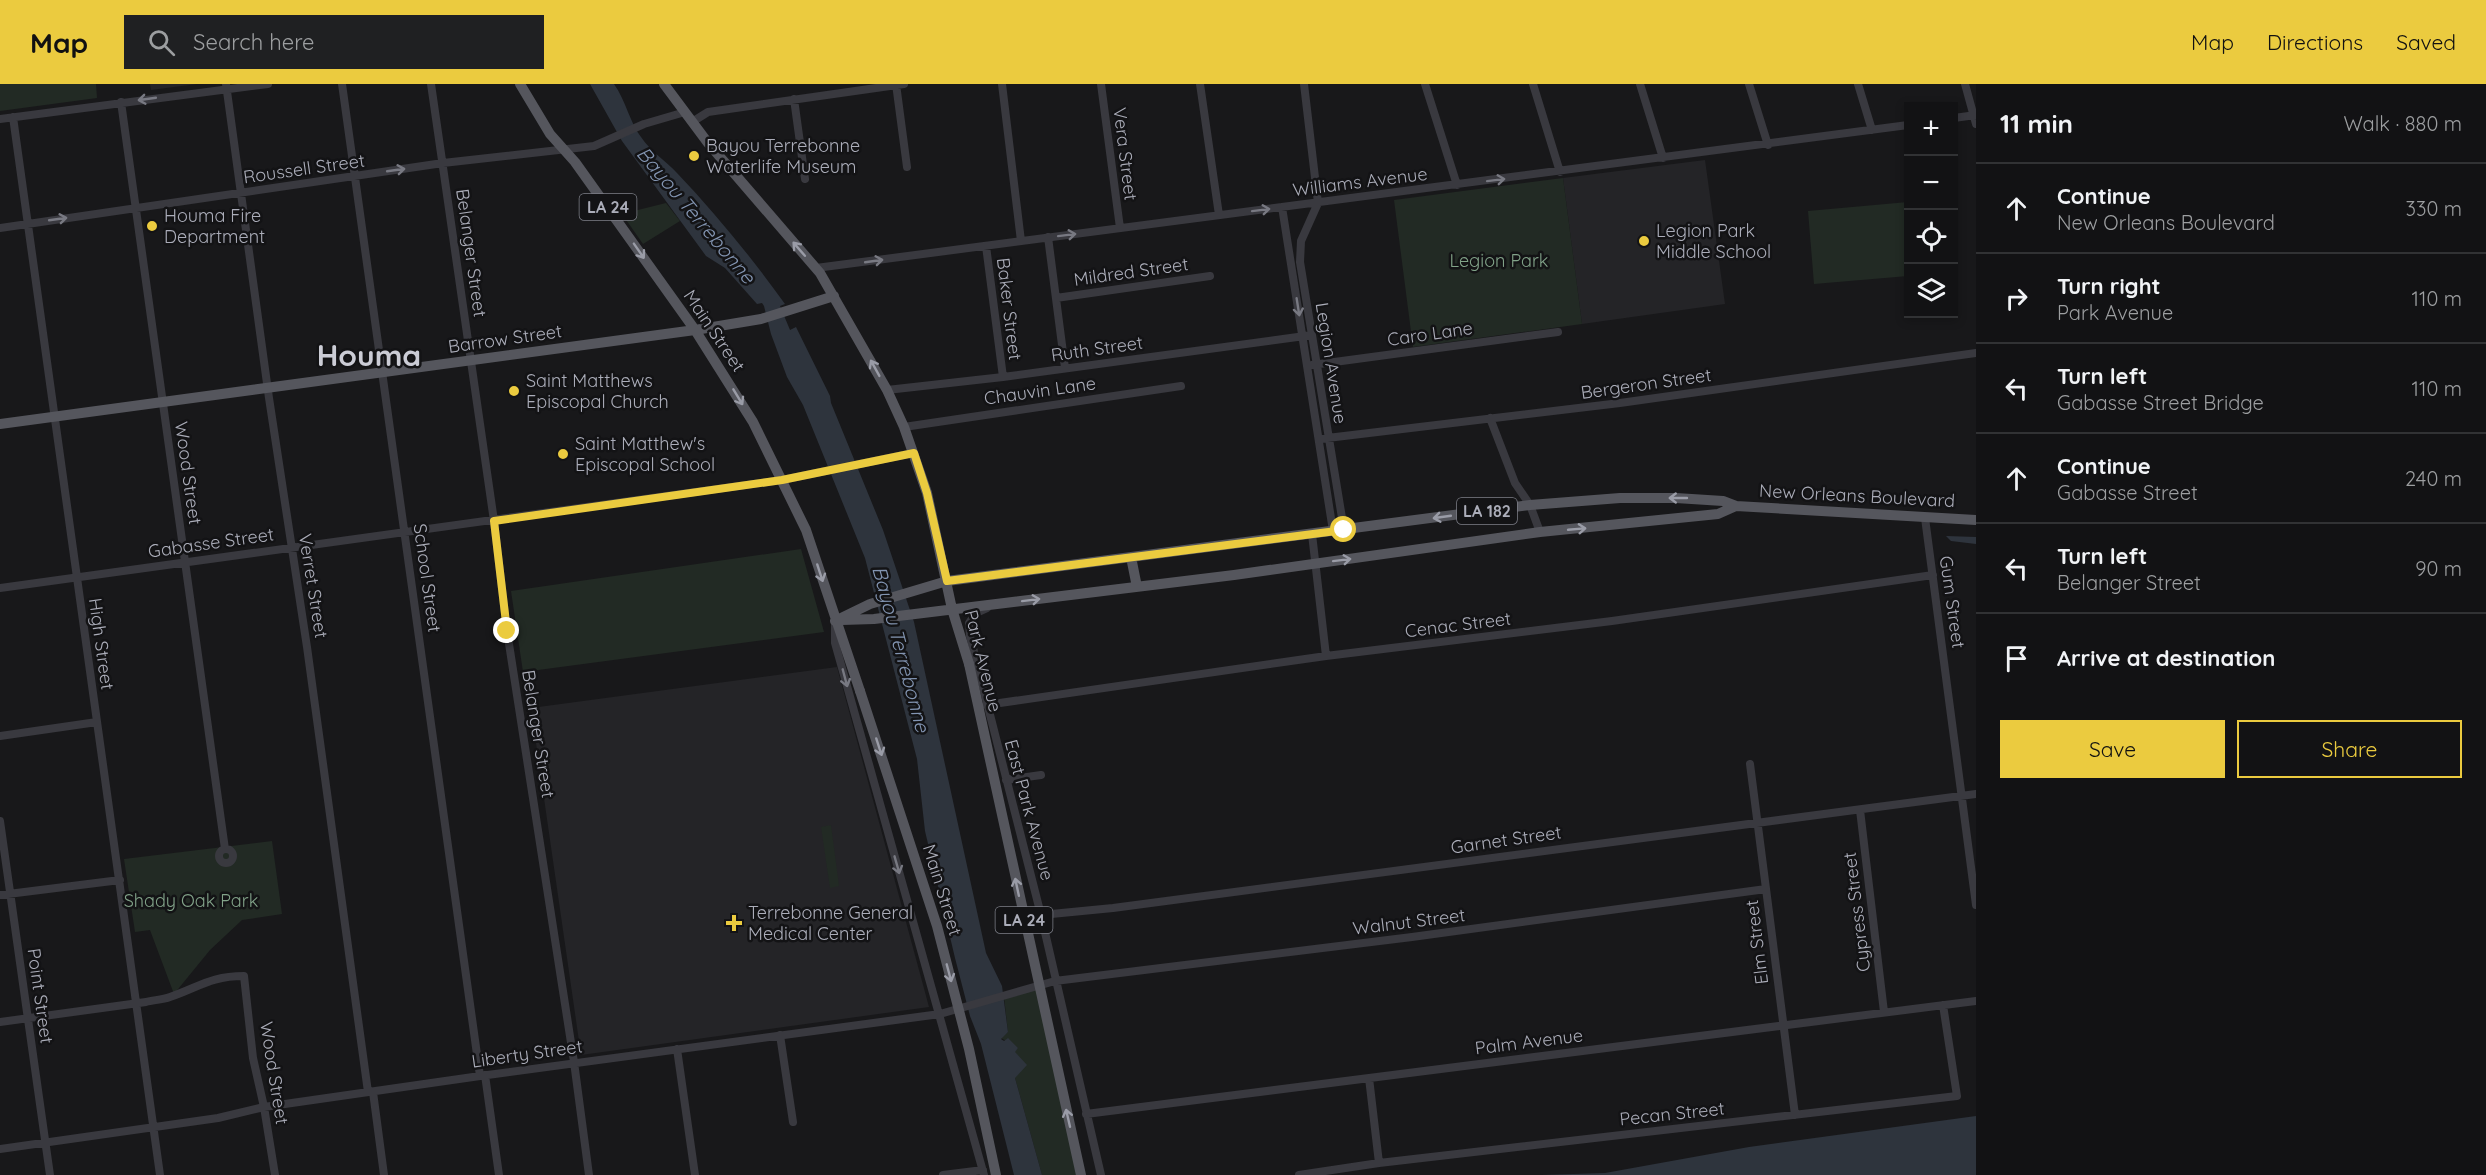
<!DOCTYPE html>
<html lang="en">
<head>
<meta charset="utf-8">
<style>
  :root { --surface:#121214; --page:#1f2022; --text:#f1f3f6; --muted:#9c9ea0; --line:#313234; --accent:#ebcb3f }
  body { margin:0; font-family:Quicksand,sans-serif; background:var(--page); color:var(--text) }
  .controls { position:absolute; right:18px; top:18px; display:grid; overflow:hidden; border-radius:0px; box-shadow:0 3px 9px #0003 }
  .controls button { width:54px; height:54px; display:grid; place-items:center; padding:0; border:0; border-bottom:2px solid var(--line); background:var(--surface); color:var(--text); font:30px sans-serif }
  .stop { position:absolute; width:18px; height:18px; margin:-14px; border:4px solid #ebcb3f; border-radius:50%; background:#fff }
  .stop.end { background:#ebcb3f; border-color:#fff; box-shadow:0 2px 6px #0008 }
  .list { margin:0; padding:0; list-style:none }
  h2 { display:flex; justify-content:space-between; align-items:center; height:78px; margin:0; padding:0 24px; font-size:26px }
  h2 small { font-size:20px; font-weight:400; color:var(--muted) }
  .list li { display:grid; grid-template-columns:39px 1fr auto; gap:18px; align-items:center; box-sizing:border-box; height:90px; padding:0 24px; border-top:2px solid var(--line) }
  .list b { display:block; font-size:22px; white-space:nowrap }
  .list p { margin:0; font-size:20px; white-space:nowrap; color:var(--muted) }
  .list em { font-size:20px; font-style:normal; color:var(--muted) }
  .actions { display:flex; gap:12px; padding:18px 24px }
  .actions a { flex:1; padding:14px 0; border:2px solid var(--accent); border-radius:0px; text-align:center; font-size:21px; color:var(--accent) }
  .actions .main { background:var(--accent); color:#111 }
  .icon { flex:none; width:33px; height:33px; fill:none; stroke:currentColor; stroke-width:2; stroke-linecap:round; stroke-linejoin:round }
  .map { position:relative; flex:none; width:1976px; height:1091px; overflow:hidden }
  header { display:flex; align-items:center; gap:36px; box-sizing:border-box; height:84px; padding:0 30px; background:var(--accent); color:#111 }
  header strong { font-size:28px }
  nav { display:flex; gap:33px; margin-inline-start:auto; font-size:21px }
  .search { width:420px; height:54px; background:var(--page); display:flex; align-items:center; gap:15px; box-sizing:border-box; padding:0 21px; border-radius:0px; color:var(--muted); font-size:22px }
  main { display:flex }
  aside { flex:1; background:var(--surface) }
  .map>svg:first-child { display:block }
</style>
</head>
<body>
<header>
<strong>Map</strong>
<div class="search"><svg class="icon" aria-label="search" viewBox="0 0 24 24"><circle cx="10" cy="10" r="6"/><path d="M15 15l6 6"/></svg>Search here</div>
<nav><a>Map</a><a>Directions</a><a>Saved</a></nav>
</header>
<main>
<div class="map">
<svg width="1976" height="1091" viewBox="0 0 1976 1091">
  <rect width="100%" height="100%" fill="#18181a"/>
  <!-- built -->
  <path fill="#242427" d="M150 0H197L151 6Z
    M1705 76 1725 220 1582 240 1563 94Z
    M837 583 929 923 581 971 531 624Z"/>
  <!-- green -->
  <path fill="#222a24" d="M0 0H96L97 14 0 27Z
    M1563 94 1582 240 1413 263 1394 116Z
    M1908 118V192L1814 200 1808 127Z
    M666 119 680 137 643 160 622 130Z
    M801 465 824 548 523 588 511 507Z
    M831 741 839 802 830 804 821 743Z
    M272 757 282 830 242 836 210 866 174 910 150 846 135 848 124 775Z
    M1040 901 1081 1091H1042L1015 994V967L1018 964 1001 954 1008 948 1004 913Z"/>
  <!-- water -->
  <path fill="#2e343d" d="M590 0H614C626 17 630 39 641 53 650 67 666 77 677 89 716 130 752 174 785 220L780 222 790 246 796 243 830 312 831 319 883 446 914 538 986 869 1002 902 1008 948 1001 955 1004 957 1008 954 1018 964 1015 968 1027 981 1015 994 1042 1091H1014L981 960 970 932 955 874 925 747 917 675 865 474 803 321 787 293 771 250 764 222 762 219 757 220 725 184 706 172 622 57Z
    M1946 452 1976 453V460L1951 457Z
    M1976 1032V1091H1541L1605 1089 1749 1063Z"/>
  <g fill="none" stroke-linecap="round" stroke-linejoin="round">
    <!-- minor -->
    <path stroke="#39393f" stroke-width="8" d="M226 0 269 314 307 563 368 1008
      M342 0 480 992
      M431 0 494 437 507 547 574 978 589 1091
      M896 0 907 83
      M1002 0 1021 157
      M1101 0 1120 144
      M1200 0 1219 131
      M1304 0 1318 119 1301 157 1300 178 1344 446
      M1425 0 1457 101
      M1533 0 1560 88
      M1640 0 1663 74
      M1749 0 1768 61
      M1858 0 1872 46
      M1965 0 1976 40
      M794 15 805 95
      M121 18 225 765
      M13 33 160 1091
      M1954 34 1976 31
      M0 35 268 0
      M692 38 708 28 904 0
      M1282 123 1333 447
      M0 144 443 79 594 62 644 40 685 28
      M1048 153 1065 284
      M986 162 1003 293
      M816 184 1908 41
      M1056 214 1210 192
      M1312 281 1558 248
      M887 306 1003 293 1312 251
      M1490 334 1515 399 1530 421 1540 448
      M904 343 1181 302
      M1319 355 1620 319 1976 269
      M1925 434 1976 821
      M1312 450 1326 572
      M0 504 782 396 913 369
      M987 524 976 529 969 539 970 552 1041 831 1101 1091
      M835 541V559L984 1091
      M986 621 1326 572 1612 537 1933 491
      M0 652 97 638
      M1750 680 1795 1031
      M1006 696 1041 691
      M1860 726 1884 928
      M0 737 50 1091
      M219 772a7 7 0 1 1 14 0a7 7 0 1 1-14 0Z
      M0 811 120 796
      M1041 831 1113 824 1976 710
      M0 938 146 918C153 916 162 916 170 913 199 903 211 892 244 892L253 974 264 1023 275 1091
      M780 951 793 1038
      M677 965 695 1091
      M485 991 499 1091
      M1369 994 1379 1079
      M373 1008 384 1091
      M1086 1030 1976 917
      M0 1065 218 1034 264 1023 480 992 940 930 1055 897 1412 853 1766 805
      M943 1091 983 1086
      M1299 1091 1379 1079 1957 1012 1943 921"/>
    <!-- major -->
    <path stroke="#55565d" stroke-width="10" d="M520 0 550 50 575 78 695 246 753 338 806 446 860 607
      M664 0 708 59 820 189 887 306 904 343 927 409 952 525 969 580
      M0 340 695 246 761 235 834 212
      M1131 473 1137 503
      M842 536 874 535 1234 491 1540 448 1718 430 1736 422
      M835 537 870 520 947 497 1530 421 1620 414H1676L1723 417 1736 422 1976 436"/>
    <!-- major-bridge -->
    <path stroke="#55565d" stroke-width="10" d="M969 580 1081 1091
      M860 607 937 842 969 965 996 1091"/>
  </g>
  <!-- one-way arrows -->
  <defs><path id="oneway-shaft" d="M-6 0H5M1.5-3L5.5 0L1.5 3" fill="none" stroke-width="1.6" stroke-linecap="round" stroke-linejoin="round" transform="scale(1.5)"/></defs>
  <g stroke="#787982">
    <use href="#oneway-shaft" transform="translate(147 15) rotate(172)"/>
    <use href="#oneway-shaft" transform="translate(396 86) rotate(-8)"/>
    <use href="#oneway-shaft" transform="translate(1496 96) rotate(-7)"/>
    <use href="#oneway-shaft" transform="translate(1261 126) rotate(-7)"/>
    <use href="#oneway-shaft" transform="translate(58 135) rotate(-8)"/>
    <use href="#oneway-shaft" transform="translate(1067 151) rotate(-7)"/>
    <use href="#oneway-shaft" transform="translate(874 177) rotate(-8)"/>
    <use href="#oneway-shaft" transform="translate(1298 223) rotate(81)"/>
    <use href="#oneway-shaft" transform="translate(845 594) rotate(75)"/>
    <use href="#oneway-shaft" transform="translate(897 781) rotate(74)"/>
  </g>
  <g stroke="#9a9ca7">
    <use href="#oneway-shaft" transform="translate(799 165) rotate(-131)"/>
    <use href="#oneway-shaft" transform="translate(639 167) rotate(55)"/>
    <use href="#oneway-shaft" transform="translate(875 284) rotate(-119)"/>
    <use href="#oneway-shaft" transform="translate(738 313) rotate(59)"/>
    <use href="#oneway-shaft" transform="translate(1678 414) rotate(-180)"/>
    <use href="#oneway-shaft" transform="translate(1442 433) rotate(172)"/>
    <use href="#oneway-shaft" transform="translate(1577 445) rotate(-5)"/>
    <use href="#oneway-shaft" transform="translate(1342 476) rotate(-7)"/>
    <use href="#oneway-shaft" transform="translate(820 489) rotate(72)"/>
    <use href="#oneway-shaft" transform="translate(1031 516) rotate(-7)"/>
    <use href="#oneway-shaft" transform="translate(879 663) rotate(72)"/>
    <use href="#oneway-shaft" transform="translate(1017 803) rotate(-102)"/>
    <use href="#oneway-shaft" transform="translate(949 889) rotate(75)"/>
    <use href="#oneway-shaft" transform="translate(1068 1034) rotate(-103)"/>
  </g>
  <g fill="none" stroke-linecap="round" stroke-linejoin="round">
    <!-- route -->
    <path stroke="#ebcb3f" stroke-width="8" d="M507 547 494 437 782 396 914 369 927 409 947 497 1344 446"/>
  </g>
  <!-- markers -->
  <g fill="#ebcb3f" stroke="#131315" stroke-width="2">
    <circle cx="694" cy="72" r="6"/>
    <circle cx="152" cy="142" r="6"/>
    <circle cx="1644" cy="157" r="6"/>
    <circle cx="514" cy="307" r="6"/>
    <circle cx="563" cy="370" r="6"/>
    <path d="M731 830h6v6h6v6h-6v6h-6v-6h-6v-6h6z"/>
  </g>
  <g text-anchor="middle" stroke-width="5" stroke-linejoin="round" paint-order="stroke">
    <!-- shield labels -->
    <g fill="#131315" stroke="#7d7f88" stroke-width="1.5">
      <rect x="579.5" y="110" width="57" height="26" rx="4.5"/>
      <rect x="1457" y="414" width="60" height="26" rx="4.5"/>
      <rect x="995.5" y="823" width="57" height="26" rx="4.5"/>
    </g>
    <g font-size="16" font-weight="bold" fill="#abadb9">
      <text x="608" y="129">LA 24</text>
      <text x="1487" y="433">LA 182</text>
      <text x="1024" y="842">LA 24</text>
    </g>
    <!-- poi labels -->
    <g font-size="18" fill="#abadb9" stroke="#131315" text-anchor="start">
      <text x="706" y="68">Bayou Terrebonne<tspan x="706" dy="21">Waterlife Museum</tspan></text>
      <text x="164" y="138">Houma Fire<tspan x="164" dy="21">Department</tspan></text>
      <text x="1656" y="153">Legion Park<tspan x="1656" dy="21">Middle School</tspan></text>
      <text x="526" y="303">Saint Matthews<tspan x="526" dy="21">Episcopal Church</tspan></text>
      <text x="575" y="366">Saint Matthew's<tspan x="575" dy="21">Episcopal School</tspan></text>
      <text x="748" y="835">Terrebonne General<tspan x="748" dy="21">Medical Center</tspan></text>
    </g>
    <!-- street labels -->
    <g font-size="18" fill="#abadb9" stroke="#131315">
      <text transform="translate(1125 70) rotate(83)" y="6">Vera Street</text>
      <text transform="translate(304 85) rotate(-8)" y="6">Roussell Street</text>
      <text transform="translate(1360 98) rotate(-7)" y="6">Williams Avenue</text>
      <text transform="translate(471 169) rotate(82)" y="6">Belanger Street</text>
      <text transform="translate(1131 188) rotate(-8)" y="6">Mildred Street</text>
      <text transform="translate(1009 225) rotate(83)" y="6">Baker Street</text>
      <text transform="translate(714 247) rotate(56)" y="6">Main Street</text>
      <text transform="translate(1430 250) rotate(-8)" y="6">Caro Lane</text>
      <text transform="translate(505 255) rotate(-8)" y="6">Barrow Street</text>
      <text transform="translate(1097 265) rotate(-8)" y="6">Ruth Street</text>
      <text transform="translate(1331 279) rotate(81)" y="6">Legion Avenue</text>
      <text transform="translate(1646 300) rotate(-8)" y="6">Bergeron Street</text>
      <text transform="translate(1040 307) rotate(-8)" y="6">Chauvin Lane</text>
      <text transform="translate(188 389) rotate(82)" y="6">Wood Street</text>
      <text transform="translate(1857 412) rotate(3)" y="6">New Orleans Boulevard</text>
      <text transform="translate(211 459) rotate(-8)" y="6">Gabasse Street</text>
      <text transform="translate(427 494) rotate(82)" y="6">School Street</text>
      <text transform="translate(313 502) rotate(81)" y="6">Verret Street</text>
      <text transform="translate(1952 518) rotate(82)" y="6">Gum Street</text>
      <text transform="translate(1458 541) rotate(-7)" y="6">Cenac Street</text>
      <text transform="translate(101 560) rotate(82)" y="6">High Street</text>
      <text transform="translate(983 577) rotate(76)" y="6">Park Avenue</text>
      <text transform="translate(538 650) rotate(81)" y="6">Belanger Street</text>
      <text transform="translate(1029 726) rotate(75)" y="6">East Park Avenue</text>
      <text transform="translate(1506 756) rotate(-8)" y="6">Garnet Street</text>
      <text transform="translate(942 806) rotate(73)" y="6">Main Street</text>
      <text transform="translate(1857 828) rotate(-97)" y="6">Cypress Street</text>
      <text transform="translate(1409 838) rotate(-7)" y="6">Walnut Street</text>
      <text transform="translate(1757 858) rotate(-97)" y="6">Elm Street</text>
      <text transform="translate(40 912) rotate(82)" y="6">Point Street</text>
      <text transform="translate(1529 958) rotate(-7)" y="6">Palm Avenue</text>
      <text transform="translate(527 970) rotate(-8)" y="6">Liberty Street</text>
      <text transform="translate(274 989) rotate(81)" y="6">Wood Street</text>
      <text transform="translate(1672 1030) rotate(-6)" y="6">Pecan Street</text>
    </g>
    <!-- park labels -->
    <g font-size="18" fill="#82a389" stroke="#131315">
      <text x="1499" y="183">Legion Park</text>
      <text x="191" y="823">Shady Oak Park</text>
    </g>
    <!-- water labels -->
    <g font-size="20" font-style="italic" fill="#8395b2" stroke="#131315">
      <text transform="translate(696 131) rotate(50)" y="7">Bayou Terrebonne</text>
      <text transform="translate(901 565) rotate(75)" y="7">Bayou Terrebonne</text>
    </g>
    <!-- town labels -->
    <g font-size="30" font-weight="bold" fill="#cbccd5" stroke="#131315">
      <text x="369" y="282">Houma</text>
    </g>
  </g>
</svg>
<div class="controls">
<button>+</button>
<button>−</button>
<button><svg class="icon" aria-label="locate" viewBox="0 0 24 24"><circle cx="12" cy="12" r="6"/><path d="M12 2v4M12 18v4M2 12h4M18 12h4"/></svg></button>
<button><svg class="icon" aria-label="layers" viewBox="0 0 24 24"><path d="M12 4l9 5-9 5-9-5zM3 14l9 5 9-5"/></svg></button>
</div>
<div class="stop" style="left:1344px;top:446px"></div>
<div class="stop end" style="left:507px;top:547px"></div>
</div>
<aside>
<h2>11 min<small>Walk · 880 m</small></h2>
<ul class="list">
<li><svg class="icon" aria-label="ahead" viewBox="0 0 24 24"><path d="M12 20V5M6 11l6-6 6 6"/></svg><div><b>Continue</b><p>New Orleans Boulevard</p></div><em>330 m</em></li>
<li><svg class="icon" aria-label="right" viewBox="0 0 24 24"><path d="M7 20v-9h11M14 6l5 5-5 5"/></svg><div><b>Turn right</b><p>Park Avenue</p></div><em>110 m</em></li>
<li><svg class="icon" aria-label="left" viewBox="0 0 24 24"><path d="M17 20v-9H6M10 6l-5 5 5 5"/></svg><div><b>Turn left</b><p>Gabasse Street Bridge</p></div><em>110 m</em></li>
<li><svg class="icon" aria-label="ahead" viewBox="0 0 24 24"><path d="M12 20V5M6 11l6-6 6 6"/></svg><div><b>Continue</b><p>Gabasse Street</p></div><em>240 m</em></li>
<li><svg class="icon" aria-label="left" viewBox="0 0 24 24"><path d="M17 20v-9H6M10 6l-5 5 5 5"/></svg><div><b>Turn left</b><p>Belanger Street</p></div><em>90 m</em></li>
<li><svg class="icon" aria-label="arrive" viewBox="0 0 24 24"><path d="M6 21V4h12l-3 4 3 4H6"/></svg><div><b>Arrive at destination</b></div></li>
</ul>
<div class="actions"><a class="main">Save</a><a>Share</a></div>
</aside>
</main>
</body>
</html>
